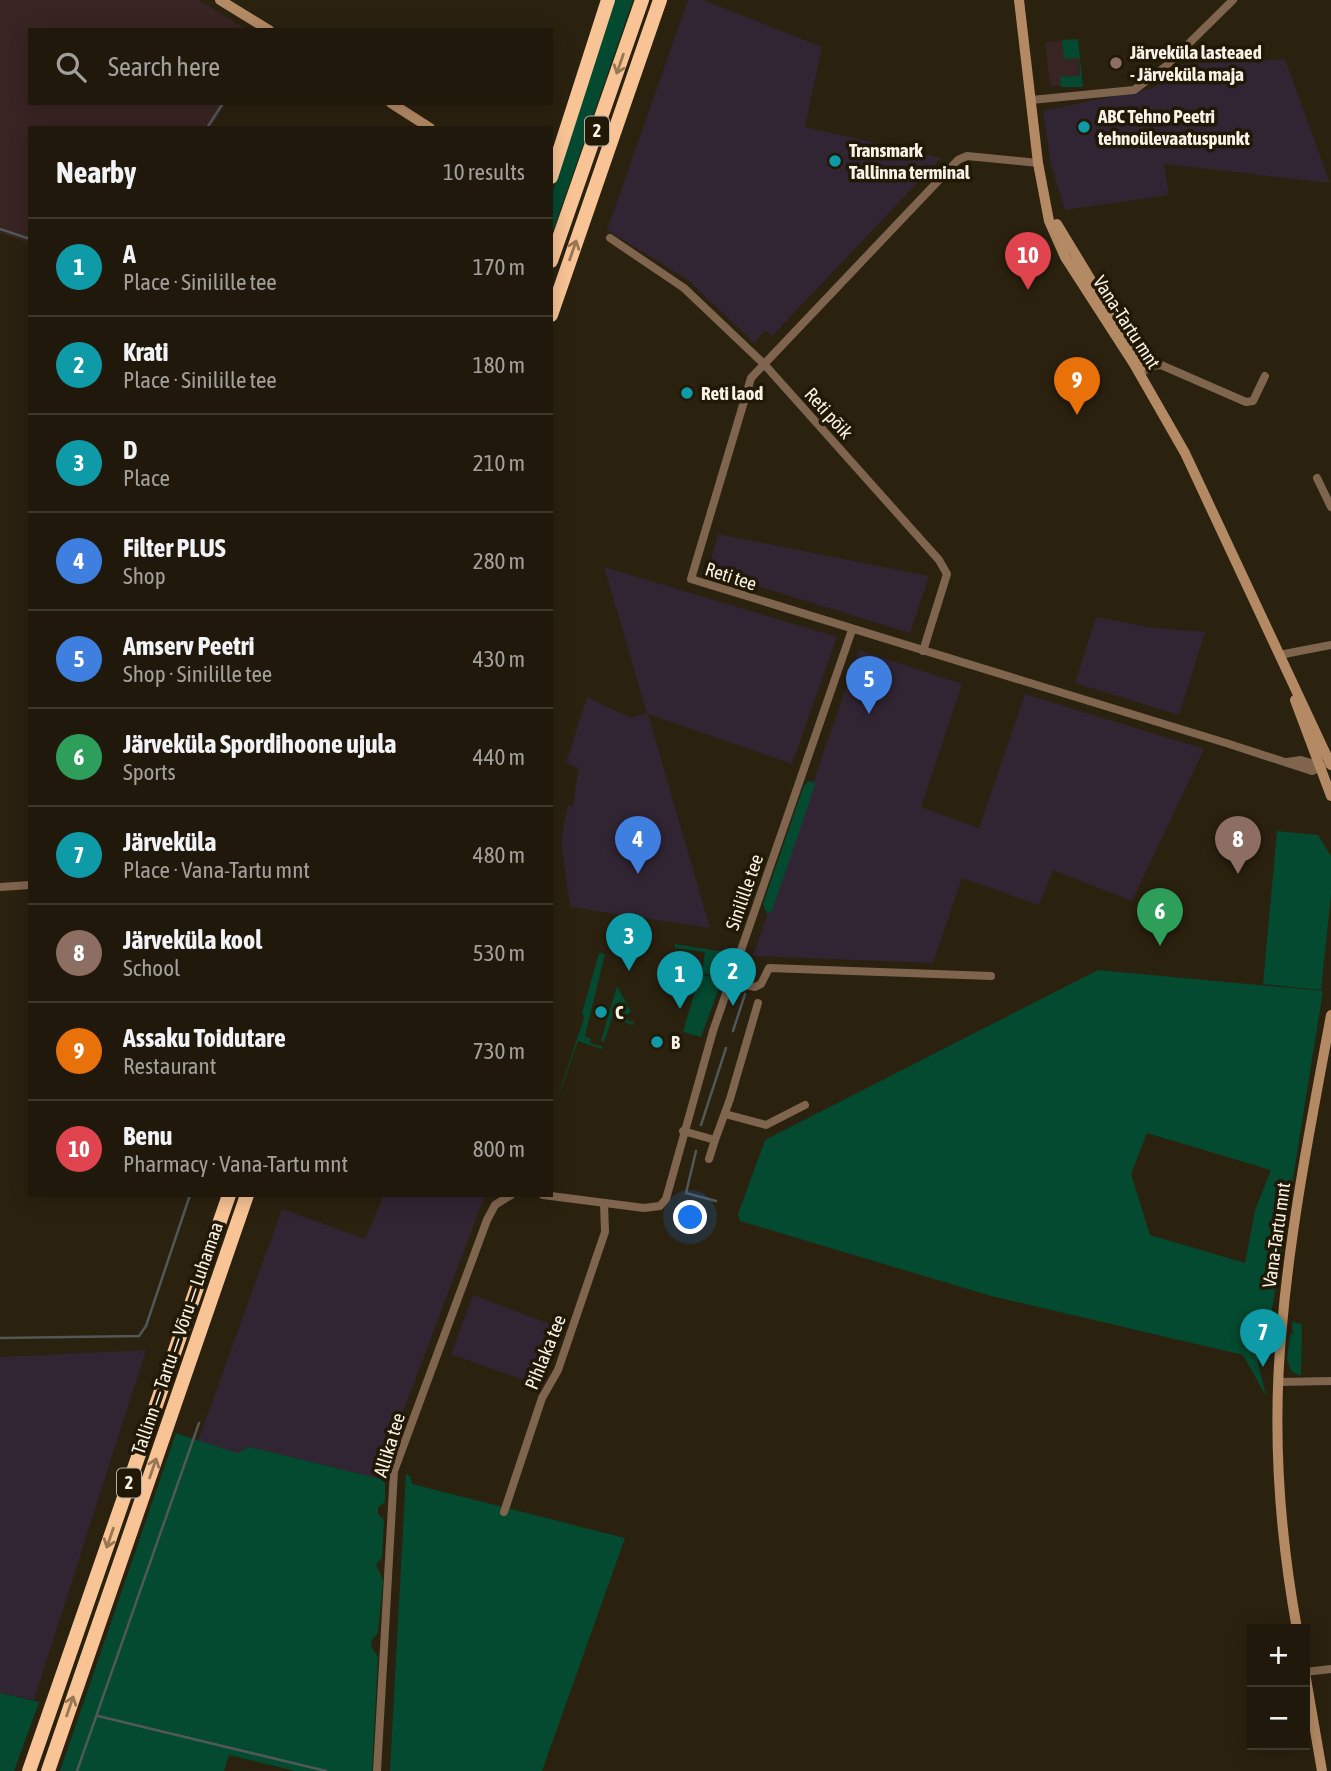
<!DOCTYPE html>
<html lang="en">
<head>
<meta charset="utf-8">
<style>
  :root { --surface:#20190b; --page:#282214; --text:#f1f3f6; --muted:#a2a09d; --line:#3d382c; --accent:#54cdc6 }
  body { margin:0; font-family:"Asap Condensed",sans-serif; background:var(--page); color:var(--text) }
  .controls { position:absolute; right:21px; bottom:21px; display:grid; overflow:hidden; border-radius:0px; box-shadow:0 4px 18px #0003 }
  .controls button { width:63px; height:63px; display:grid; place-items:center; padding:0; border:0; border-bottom:2px solid var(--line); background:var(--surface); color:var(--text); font:35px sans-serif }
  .you { position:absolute; left:691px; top:1218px; width:24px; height:24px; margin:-18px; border:5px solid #fff; border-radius:50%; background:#1a73e8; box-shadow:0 0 0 10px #1a73e833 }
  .badge { display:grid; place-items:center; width:46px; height:46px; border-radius:50%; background:var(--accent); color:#fff; font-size:23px; font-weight:700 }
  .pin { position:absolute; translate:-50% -58px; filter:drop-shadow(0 2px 4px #0008) }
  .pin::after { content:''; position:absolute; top:37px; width:24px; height:21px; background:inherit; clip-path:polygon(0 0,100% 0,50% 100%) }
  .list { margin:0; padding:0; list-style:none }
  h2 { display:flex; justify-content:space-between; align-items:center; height:91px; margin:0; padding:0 28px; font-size:30px }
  h2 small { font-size:23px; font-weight:400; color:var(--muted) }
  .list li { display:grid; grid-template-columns:46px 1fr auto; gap:21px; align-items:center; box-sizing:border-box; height:98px; padding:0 28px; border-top:2px solid var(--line) }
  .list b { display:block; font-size:26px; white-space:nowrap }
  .list p { margin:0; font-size:23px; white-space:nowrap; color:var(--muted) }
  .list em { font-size:23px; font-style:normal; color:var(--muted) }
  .icon { flex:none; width:38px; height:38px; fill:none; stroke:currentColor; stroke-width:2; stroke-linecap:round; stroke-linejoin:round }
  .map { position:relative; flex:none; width:1331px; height:1771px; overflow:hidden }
  .search { position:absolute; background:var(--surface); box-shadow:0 4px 18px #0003; left:28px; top:28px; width:525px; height:77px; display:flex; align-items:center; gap:18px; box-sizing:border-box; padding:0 24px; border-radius:0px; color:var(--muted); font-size:26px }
  .panel { position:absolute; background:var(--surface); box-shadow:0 4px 18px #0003; left:28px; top:126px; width:525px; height:1071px; border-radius:0px }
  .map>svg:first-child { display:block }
</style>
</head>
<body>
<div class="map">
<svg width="1331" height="1771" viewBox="0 0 1331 1771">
  <rect width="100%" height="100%" fill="#2b210f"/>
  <!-- commercial -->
  <path fill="#322533" d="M688 0H703L822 47 805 127 941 158 772 336 765 330 754 343 688 280 607 230Z
    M1285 59 1330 183 1164 164 1169 195 1065 210 1051 165 1043 111 1153 88 1182 64Z
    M718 534 929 576 910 633 708 571Z
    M604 567 837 637 792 764 648 714 710 928 570 907 561 840 568 805 573 806 579 768 566 763 587 697 631 718 647 713Z
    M1096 617 1154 628 1205 632 1179 715 1075 683Z
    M859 650 962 684 921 807 979 828 1025 694 1204 749 1132 901 1053 870 1039 905 962 878 933 963 753 956Z
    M384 1195H485L389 1449 381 1479 250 1447 237 1453 198 1441 282 1209 365 1239Z
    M473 1295 560 1328 540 1386 451 1354Z
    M146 1350 34 1700 0 1693V1357Z"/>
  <!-- industrial -->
  <path fill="#382423" d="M0 0H199L247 30H30V103H226L211 128H30V243L0 233Z
    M1077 39 1080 84 1050 86 1045 42Z"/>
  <!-- green -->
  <path fill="#034a30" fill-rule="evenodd" d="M615 0H633L551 237V197Z
    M1078 39 1083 87H1061L1060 77 1080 76 1079 58 1064 59 1062 40Z
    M811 780V784L813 781 815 785 772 911 767 914 763 904 804 785Z
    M1277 831 1318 835 1331 856V895L1321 990 1263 984Z
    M675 944 724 952 729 958 722 978 702 973 705 952 675 948Z
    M599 953 605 954 585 1036 591 1039 590 1043 603 1047 602 1049 578 1041 551 1117 584 1018 582 1013Z
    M1098 970 1323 991 1264 1359H1257L1266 1396 1243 1355 991 1296 740 1221 738 1214 765 1140ZM1147 1133 1271 1170 1255 1210 1245 1263 1150 1235 1131 1174Z
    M700 974 722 980 701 1037 683 1032Z
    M617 986 631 1012 626 1015 629 1022 634 1021 633 1025 612 1018 604 1042 601 1041Z
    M1292 1322 1302 1324 1301 1376 1292 1372 1287 1360 1290 1334H1293Z
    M176 1433 237 1453 250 1447 381 1479 385 1483V1502L378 1507V1514L384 1520 382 1558 376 1564 383 1580 378 1633 372 1640 371 1646 378 1657 372 1771H295L229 1755 224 1771H60Z
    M406 1474 410 1476 412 1484 625 1538 542 1771H390Z
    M0 1693 39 1702 14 1771H0Z"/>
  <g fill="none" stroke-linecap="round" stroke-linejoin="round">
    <!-- stream -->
    <path stroke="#505858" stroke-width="2.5" d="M207 128 223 103
      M0 229 30 239
      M751 980 753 970
      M733 1031 745 994
      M701 1125 726 1048
      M696 1151 686 1193 716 1201
      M0 1338 139 1336 146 1326 190 1195
      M98 1716 326 1771
      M77 1771 199 1423"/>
    <!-- street -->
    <path stroke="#7f654e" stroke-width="8" d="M1031 100 1134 90 1165 67 1233 0
      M1038 163 967 156 958 160 751 378 691 579 1226 743 1312 771 1323 766
      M610 238 684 288 764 364 939 560 947 574 923 651
      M1146 370 1151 366 1161 365 1246 402 1253 401 1265 376
      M1317 478 1331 507
      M1279 655 1331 645
      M1287 762 1301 760 1321 766
      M0 887 30 885
      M730 982 755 987 761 984 769 968 991 976
      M725 1114 766 1125 805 1105
      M683 1131 715 1140 709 1159
      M715 1140 730 1099 758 1003
      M543 1195 644 1208 660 1206 666 1199 713 1031 852 630
      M1279 1382 1331 1381
      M504 1512 542 1398 558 1370 605 1232 604 1203
      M1305 1672 1331 1669
      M377 1771 394 1471 487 1220 495 1205 511 1195"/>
    <!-- secondary -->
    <path stroke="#b48a64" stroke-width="10" d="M220 0 269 30
      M1019 0 1038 163 1049 221 1065 257 1134 364 1185 453 1331 765
      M391 103 430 128
      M1057 224 1143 366
      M1295 700 1331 796
      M1297 1629C1279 1530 1272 1427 1282 1326 1291 1222 1312 1118 1331 1015
      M1305 1673 1322 1771"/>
    <!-- highway -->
    <path stroke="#f9c495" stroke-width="14" d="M551 177 608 0
      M551 261 642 0
      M551 315 660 0
      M29 1771 229 1195
      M48 1771 247 1195"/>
  </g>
  <!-- one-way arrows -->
  <defs><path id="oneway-shaft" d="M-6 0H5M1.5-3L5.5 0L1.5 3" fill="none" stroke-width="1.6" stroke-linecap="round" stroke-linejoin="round" transform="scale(1.75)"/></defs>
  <g stroke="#987755">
    <use href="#oneway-shaft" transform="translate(620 64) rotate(109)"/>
    <use href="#oneway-shaft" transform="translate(573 250) rotate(-71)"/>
    <use href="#oneway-shaft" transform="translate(153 1468) rotate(-71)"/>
    <use href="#oneway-shaft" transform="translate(110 1538) rotate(109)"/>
    <use href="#oneway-shaft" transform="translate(70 1706) rotate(-71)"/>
  </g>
  <!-- markers -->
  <circle fill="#8d6e63" stroke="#211806" stroke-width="2.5" cx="1116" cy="63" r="7"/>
  <g fill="#0f9aa8" stroke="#211806" stroke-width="2.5">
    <circle cx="1084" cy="127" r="7"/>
    <circle cx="835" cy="161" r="7"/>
    <circle cx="687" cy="393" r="7"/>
    <circle cx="601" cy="1012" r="7"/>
    <circle cx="657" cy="1042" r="7"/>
  </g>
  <g text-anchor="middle" stroke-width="7" stroke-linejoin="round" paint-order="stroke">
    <!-- shield labels -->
    <g fill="#211806" stroke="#b8b1a4" stroke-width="2">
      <rect x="585" y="116.5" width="24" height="29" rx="5"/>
      <rect x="117" y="1468.5" width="24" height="29" rx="5"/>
    </g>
    <g font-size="18" font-weight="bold" fill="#f9f2e7">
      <text x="597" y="137">2</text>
      <text x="129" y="1489">2</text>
    </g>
    <!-- poi labels -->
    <g font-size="19" font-weight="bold" fill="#f9f2e7" stroke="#211806" text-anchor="start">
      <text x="1130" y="59">Järveküla lasteaed<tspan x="1130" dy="22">- Järveküla maja</tspan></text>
      <text x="1098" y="123">ABC Tehno Peetri<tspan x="1098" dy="22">tehnoülevaatuspunkt</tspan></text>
      <text x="849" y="157">Transmark<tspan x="849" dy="22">Tallinna terminal</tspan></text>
      <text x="701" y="400">Reti laod</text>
      <text x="615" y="1019">C</text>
      <text x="671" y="1049">B</text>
    </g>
    <!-- street labels -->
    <g font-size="19" fill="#f9f2e7" stroke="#211806">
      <text transform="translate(1127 322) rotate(57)" y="7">Vana-Tartu mnt</text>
      <text transform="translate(829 413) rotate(48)" y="7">Reti põik</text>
      <text transform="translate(731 576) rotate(18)" y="7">Reti tee</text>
      <text transform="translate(744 892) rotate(-71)" y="7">Sinilille tee</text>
      <text transform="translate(1276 1235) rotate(-82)" y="7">Vana-Tartu mnt</text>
      <text transform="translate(177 1338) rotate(-71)" y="7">Tallinn — Tartu — Võru — Luhamaa</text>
      <text transform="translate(545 1352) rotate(-68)" y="7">Pihlaka tee</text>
      <text transform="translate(389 1445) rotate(-73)" y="7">Allika tee</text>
    </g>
  </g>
</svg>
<div class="controls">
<button>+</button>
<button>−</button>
</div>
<div class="you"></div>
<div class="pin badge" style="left:680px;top:1009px;background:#0f9aa8">1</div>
<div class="pin badge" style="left:733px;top:1006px;background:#0f9aa8">2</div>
<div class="pin badge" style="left:629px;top:971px;background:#0f9aa8">3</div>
<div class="pin badge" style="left:638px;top:874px;background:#3f7fe0">4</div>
<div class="pin badge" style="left:869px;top:714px;background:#3f7fe0">5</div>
<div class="pin badge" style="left:1160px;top:946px;background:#2e9e5b">6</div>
<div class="pin badge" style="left:1263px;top:1367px;background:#0f9aa8">7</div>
<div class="pin badge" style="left:1238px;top:874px;background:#8d6e63">8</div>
<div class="pin badge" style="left:1077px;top:415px;background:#e8710a">9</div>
<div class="pin badge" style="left:1028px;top:290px;background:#e0444e">10</div>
<div class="search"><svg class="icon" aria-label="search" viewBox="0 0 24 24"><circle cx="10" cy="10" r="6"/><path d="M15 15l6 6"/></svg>Search here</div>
<section class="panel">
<h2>Nearby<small>10 results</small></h2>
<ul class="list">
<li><span class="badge" style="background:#0f9aa8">1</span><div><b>A</b><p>Place · Sinilille tee</p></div><em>170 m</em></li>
<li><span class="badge" style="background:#0f9aa8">2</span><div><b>Krati</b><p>Place · Sinilille tee</p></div><em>180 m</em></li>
<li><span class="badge" style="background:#0f9aa8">3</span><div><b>D</b><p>Place</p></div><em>210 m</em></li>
<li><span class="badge" style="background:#3f7fe0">4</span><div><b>Filter PLUS</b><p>Shop</p></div><em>280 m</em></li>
<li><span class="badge" style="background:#3f7fe0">5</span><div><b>Amserv Peetri</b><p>Shop · Sinilille tee</p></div><em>430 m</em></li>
<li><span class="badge" style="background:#2e9e5b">6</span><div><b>Järveküla Spordihoone ujula</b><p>Sports</p></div><em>440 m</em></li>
<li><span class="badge" style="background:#0f9aa8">7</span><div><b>Järveküla</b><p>Place · Vana-Tartu mnt</p></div><em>480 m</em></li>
<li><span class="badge" style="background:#8d6e63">8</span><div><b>Järveküla kool</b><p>School</p></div><em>530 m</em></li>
<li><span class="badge" style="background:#e8710a">9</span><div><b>Assaku Toidutare</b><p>Restaurant</p></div><em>730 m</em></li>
<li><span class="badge" style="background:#e0444e">10</span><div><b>Benu</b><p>Pharmacy · Vana-Tartu mnt</p></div><em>800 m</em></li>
</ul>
</section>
</div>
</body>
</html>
